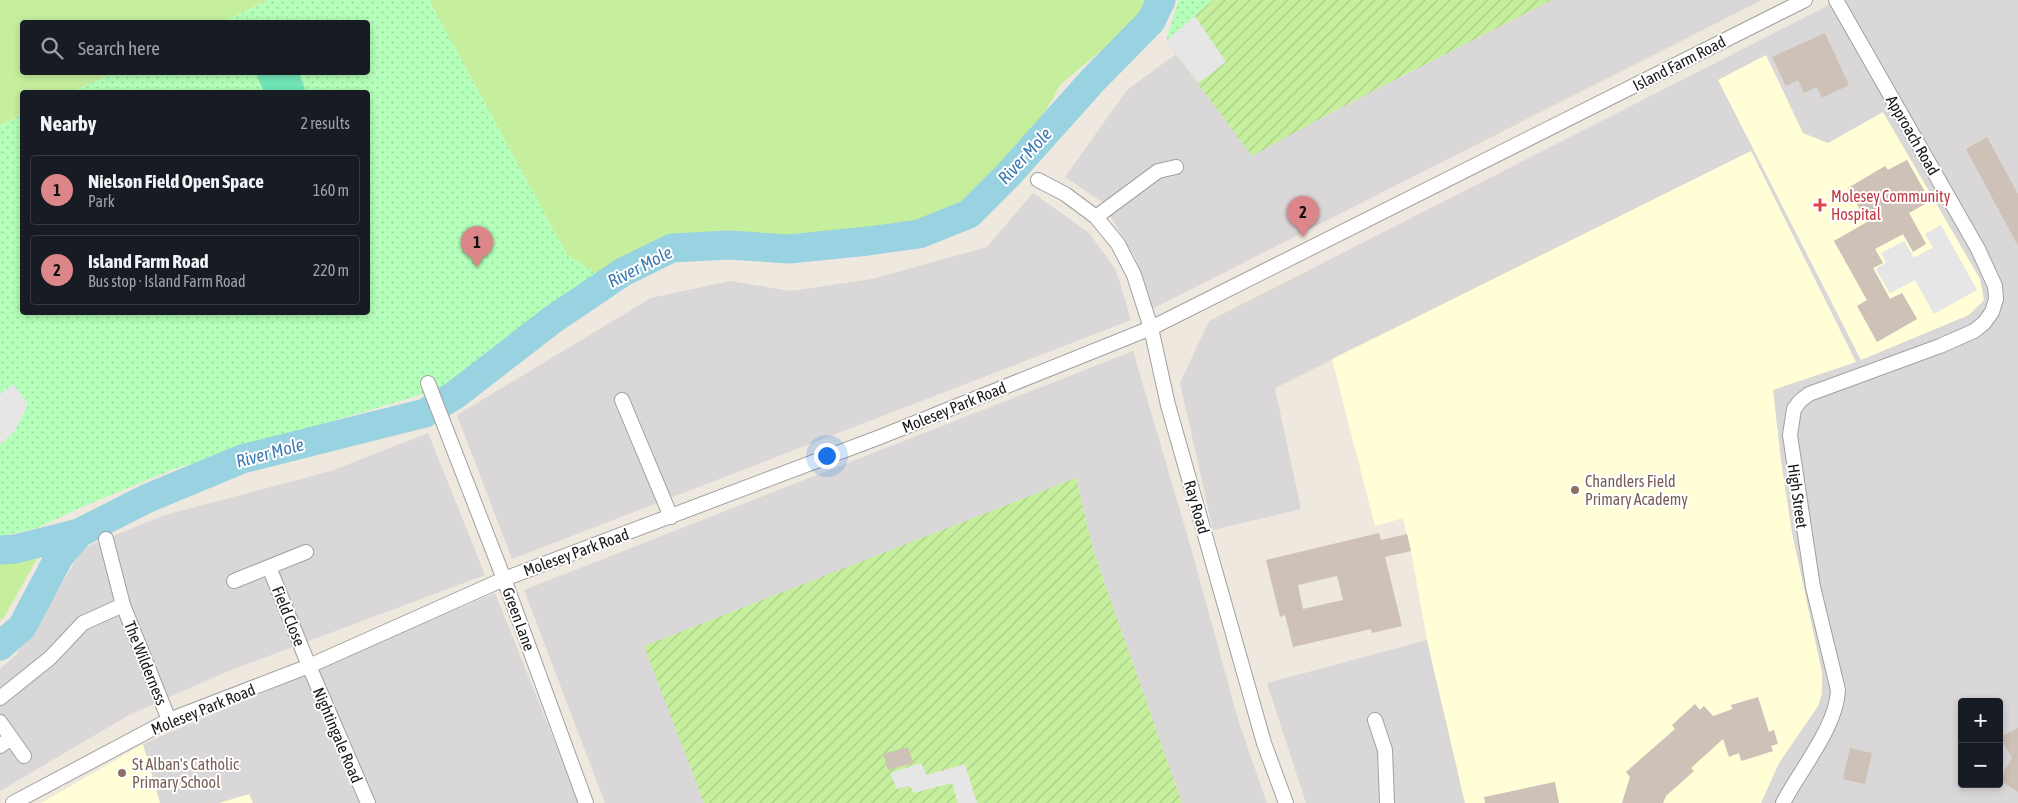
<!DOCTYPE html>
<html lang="en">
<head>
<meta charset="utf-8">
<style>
  :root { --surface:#171b24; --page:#20242c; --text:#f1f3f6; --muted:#9ea1a6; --line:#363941; --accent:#dd8689 }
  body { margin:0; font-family:"Asap Condensed",sans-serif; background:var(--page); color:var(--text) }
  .controls { position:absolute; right:15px; bottom:15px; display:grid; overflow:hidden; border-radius:5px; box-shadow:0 2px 8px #0003 }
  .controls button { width:45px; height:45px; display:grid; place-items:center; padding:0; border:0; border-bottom:1px solid var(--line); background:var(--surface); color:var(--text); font:25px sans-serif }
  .you { position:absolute; left:826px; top:455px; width:18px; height:18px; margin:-12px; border:4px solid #fff; border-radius:50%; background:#1a73e8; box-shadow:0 0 0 8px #1a73e833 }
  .badge { display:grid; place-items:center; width:32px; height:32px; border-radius:50%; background:var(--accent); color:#111; font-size:16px; font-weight:700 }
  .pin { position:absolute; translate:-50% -41px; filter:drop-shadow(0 1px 2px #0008) }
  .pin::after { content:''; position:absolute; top:26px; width:18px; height:15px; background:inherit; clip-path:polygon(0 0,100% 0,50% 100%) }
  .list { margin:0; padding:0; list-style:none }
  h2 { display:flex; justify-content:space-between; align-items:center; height:65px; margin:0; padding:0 20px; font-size:21px }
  h2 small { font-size:16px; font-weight:400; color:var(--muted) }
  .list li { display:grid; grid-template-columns:32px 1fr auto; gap:15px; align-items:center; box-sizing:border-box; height:70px; margin:0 10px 10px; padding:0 10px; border:1px solid var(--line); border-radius:5px }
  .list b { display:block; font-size:19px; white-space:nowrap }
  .list p { margin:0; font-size:16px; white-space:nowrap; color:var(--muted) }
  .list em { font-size:16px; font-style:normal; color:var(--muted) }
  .icon { flex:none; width:28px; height:28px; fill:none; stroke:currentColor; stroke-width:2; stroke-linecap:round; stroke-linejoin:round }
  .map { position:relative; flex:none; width:2018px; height:803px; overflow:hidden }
  .search { position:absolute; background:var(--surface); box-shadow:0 2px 8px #0003; left:20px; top:20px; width:350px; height:55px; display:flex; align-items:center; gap:12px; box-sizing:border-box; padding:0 18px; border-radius:5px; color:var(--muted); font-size:19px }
  .panel { position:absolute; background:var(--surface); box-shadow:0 2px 8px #0003; left:20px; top:90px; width:350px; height:225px; border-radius:5px }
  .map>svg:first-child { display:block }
</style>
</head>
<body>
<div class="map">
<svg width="2018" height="803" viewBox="0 0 2018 803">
  <defs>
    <pattern id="park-dots" width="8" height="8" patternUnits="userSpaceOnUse" patternTransform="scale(1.25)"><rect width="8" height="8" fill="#b4ffb9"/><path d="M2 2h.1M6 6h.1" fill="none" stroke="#9ada9e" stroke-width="1.8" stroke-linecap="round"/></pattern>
    <pattern id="garden-furrows" width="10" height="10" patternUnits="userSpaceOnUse" patternTransform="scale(1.25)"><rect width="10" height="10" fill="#c6ef9d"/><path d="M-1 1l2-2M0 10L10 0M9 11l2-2" fill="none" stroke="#aacc87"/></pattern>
  </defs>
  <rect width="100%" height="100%" fill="#eee8de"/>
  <!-- residential -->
  <path fill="#d9d7d7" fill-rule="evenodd" d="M1552 0H1762L1152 309 1136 259 1102 202 1065 177 1127 90 1176 54 1252 155 1334 111Z
    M1839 0H2018V803H1761L1779 763 1818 706 1822 693V673L1792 533 1781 461 1773 390 1855 362 1751 151 1275 388 1301 509 1213 530 1180 383 1209 321ZM1962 702H1999V784H1962Z
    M1033 193 1089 233 1116 270 1131 320 512 559 457 415 651 298 730 281 791 291 872 279 987 247Z
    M1133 351 1191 548 1239 723 1267 803H1182L1093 550 1076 478 645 646 704 803H605L524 590Z
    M428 433 485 575 226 672 129 715 0 791V669L16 655 57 592 83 548 165 515 331 471Z
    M495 593 579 803H41L143 744Z
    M1427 640 1465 803H1306L1267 683Z"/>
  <!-- education -->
  <path fill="#fffed6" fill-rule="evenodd" d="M1766 55 1803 133 1828 143 1883 112 1980 279 1984 300 1969 315 1861 360 1718 80ZM1907 160 1930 201 1909 213 1926 244 1913 251 1903 234 1875 249 1883 263 1873 268 1890 299 1902 293 1917 319 1877 342 1867 300 1834 241 1886 212 1878 198 1860 209 1848 188 1885 167 1888 170ZM1904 241 1914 258 1933 248 1915 279 1890 293 1876 269 1886 263Z
    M1751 151 1856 362 1773 390 1781 461 1792 533 1822 673V693L1818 706 1779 763 1761 803H1663L1666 796 1689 766 1705 755 1729 734 1704 706 1700 710 1695 705 1672 725 1675 729 1626 772 1630 777 1622 803H1559L1554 782 1499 794 1501 803H1465L1427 640 1411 551 1403 518 1375 526 1332 359ZM1758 697 1769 732 1774 730 1771 746 1773 751 1742 761 1739 753 1729 756 1731 705Z
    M143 744 160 803H41Z
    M249 794 253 803H219Z"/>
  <!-- grass -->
  <path fill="#c6ef9d" d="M0 0H269L221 22H22V72L114 73 71 92H22V115L0 125Z
    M429 0H1150L1148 8 1133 24 1061 84 1033 132 966 199 927 218 878 230 799 240 714 231 677 240 645 245 604 278 567 255Z
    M38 557 3 619H0V561L2 560Z"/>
  <!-- park -->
  <path fill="url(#park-dots)" d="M269 0H429L567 255 604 278 531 324 448 383 430 392 174 469 82 507 37 528 0 537V125L22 115V312H368V92H71L114 73 368 72V22H221Z
    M1179 0H1213L1166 41Z"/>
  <!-- garden -->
  <path fill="url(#garden-furrows)" d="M1213 0H1552L1334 111 1252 156 1166 41Z
    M1076 478 1093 550 1182 803H704L644 646Z"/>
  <!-- pitch -->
  <path fill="#72e6b8" d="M256 73H299L306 92H264Z"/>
  <!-- parking -->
  <path fill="#e6e6e6" d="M1195 16 1226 62 1198 83 1166 41Z
    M1941 225 1977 290 1934 314 1915 280 1890 293 1876 269 1886 263 1881 253 1904 241 1914 258 1933 248 1925 234Z
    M13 384 28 404 16 429 2 444 0 443V394Z
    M921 763 927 775 965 764 977 803H958L952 783 914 793 910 786 897 789 890 773Z"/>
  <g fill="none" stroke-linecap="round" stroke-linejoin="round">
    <!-- river -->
    <path stroke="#99d2e1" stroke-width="29" d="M0 550 15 549 79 533 146 499 242 459 425 413 455 395 552 320 623 272 672 248 729 245 789 249 868 241 919 234 969 214 1008 175 1093 80 1151 21 1161 0
      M0 646 22 627 59 557 79 533"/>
  </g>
  <!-- building -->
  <path fill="#cec1b7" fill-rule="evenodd" d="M1825 33 1849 85 1822 98 1817 87 1804 93 1798 80 1786 86 1772 57Z
    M1987 137 2018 194V246L1966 149Z
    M1907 160 1930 201 1909 213 1926 244 1913 252 1903 234 1875 249 1883 263 1873 268 1890 299 1902 293 1917 319 1877 342 1857 306 1867 300 1834 241 1867 222 1848 188 1885 166 1888 170Z
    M1379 533 1381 540 1407 534 1411 551 1385 557 1402 626 1372 633 1371 629 1293 647 1285 615 1280 617 1266 560ZM1337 576 1343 600 1303 609 1298 585Z
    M1758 697 1769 732 1774 730 1778 744 1771 746 1773 751 1741 761 1739 753 1729 757 1723 739 1691 768 1694 771 1666 796 1663 803H1622L1630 777 1626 772 1675 729 1672 725 1695 704 1700 710 1704 706 1713 716 1733 709 1731 705Z
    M2018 728V792L1999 780 2012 758 2000 737Z
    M908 747 913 763 888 770 883 754Z
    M1850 748 1872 753 1865 784 1843 779Z
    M1555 782 1559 803H1485L1484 797Z"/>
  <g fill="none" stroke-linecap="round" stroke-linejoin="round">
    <defs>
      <path id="minor" d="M1038 180 1065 194 1096 217 1118 244 1134 275 1151 328 1168 405 1264 743 1286 803
        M1096 217 1158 171 1176 167
        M428 383 504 579 586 803
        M622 400 671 517
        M106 539 123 605 169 720
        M269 567 309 666 368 803
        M234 581 306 552
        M0 698 50 658 83 623 123 605
        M1375 720 1385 750 1387 803
        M0 722 24 756
        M0 746 11 738
        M13 803 169 720 309 666 504 579 880 437 1151 328 1805 0
        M1783 803C1800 770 1837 726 1838 690L1813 587 1790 435 1794 409 1800 401 1809 394 1940 346 1974 331 1984 323 1992 312 1996 299 1995 286 1978 249 1836 0"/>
    </defs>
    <!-- minor casing -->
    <use href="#minor" stroke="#a1a1a1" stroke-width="16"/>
    <!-- minor -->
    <use href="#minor" stroke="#fff" stroke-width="14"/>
  </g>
  <!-- markers -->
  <path fill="#e0444e" stroke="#fff" stroke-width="2" d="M1817.5 197.5h5v5h5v5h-5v5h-5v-5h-5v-5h5z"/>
  <g fill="#8d6e63" stroke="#fff" stroke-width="2">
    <circle cx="1575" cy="490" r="5"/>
    <circle cx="122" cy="773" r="5"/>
  </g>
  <g text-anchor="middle" stroke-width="4" stroke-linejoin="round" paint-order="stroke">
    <!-- street labels -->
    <g font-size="16" fill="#1a1a1a" stroke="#fff">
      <text transform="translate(1679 63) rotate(-27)" y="6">Island Farm Road</text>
      <text transform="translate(1913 135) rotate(60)" y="6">Approach Road</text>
      <text transform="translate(954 407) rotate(-22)" y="6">Molesey Park Road</text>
      <text transform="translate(1798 496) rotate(82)" y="6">High Street</text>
      <text transform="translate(1197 507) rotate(74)" y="6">Ray Road</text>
      <text transform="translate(576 552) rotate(-20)" y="6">Molesey Park Road</text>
      <text transform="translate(289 616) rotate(68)" y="6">Field Close</text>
      <text transform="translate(519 619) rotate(70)" y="6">Green Lane</text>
      <text transform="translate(146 663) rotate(68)" y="6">The Wilderness</text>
      <text transform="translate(203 709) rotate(-22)" y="6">Molesey Park Road</text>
      <text transform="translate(338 735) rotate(67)" y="6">Nightingale Road</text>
    </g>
    <!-- health labels -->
    <g font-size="16" fill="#be3a42" stroke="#fff" text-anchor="start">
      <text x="1831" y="202">Molesey Community<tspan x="1831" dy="18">Hospital</tspan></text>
    </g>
    <!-- education labels -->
    <g font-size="16" fill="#785e54" stroke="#fff" text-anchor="start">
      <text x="1585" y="487">Chandlers Field<tspan x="1585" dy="18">Primary Academy</tspan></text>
      <text x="132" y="770">St Alban's Catholic<tspan x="132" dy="18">Primary School</tspan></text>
    </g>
    <!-- water labels -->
    <g font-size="18" font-style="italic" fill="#3e7ab2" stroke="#fff">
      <text transform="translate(1025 156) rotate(-47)" y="6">River Mole</text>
      <text transform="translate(640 267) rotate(-27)" y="6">River Mole</text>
      <text transform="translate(270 453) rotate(-15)" y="6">River Mole</text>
    </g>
  </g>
</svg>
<div class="controls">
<button>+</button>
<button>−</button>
</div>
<div class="you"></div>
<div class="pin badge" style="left:477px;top:267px">1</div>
<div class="pin badge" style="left:1303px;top:237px">2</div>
<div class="search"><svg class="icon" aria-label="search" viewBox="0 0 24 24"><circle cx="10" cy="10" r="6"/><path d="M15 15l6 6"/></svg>Search here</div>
<section class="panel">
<h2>Nearby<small>2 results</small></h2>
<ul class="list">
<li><span class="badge">1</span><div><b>Nielson Field Open Space</b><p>Park</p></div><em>160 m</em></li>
<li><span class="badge">2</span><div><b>Island Farm Road</b><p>Bus stop · Island Farm Road</p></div><em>220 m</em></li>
</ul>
</section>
</div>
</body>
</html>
